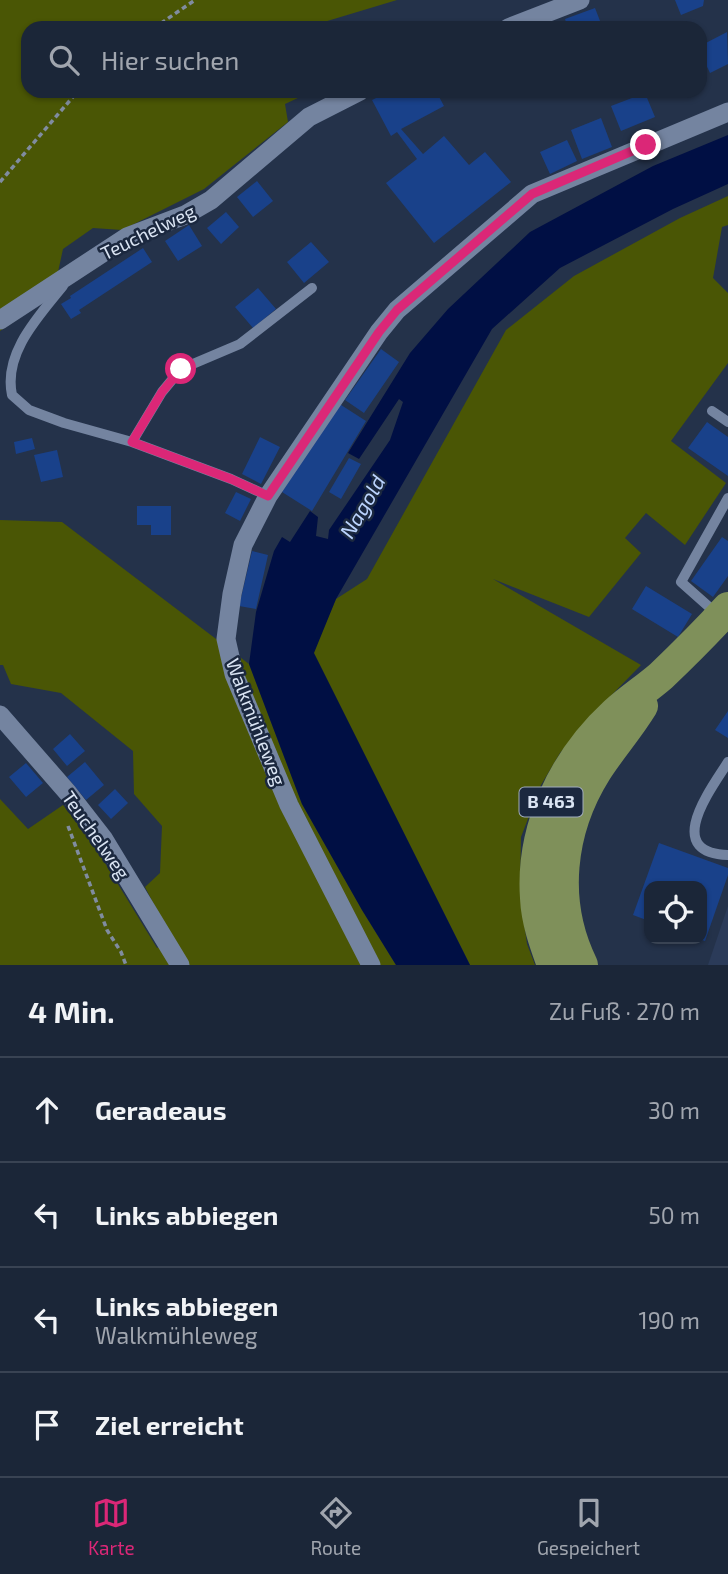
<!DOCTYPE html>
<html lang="de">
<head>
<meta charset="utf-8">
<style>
  :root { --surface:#1b2638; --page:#283243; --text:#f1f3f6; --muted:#a0a5ae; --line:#394353; --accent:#db2777 }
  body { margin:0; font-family:"Exo 2",sans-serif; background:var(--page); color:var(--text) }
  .controls { position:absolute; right:21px; bottom:21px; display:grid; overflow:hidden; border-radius:14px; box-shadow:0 2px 5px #0004 }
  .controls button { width:63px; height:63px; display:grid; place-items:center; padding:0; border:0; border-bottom:2px solid var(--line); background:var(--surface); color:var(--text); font:35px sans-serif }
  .stop { position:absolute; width:21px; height:21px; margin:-16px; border:5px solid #db2777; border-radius:50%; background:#fff }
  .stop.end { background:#db2777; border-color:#fff; box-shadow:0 2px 7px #0008 }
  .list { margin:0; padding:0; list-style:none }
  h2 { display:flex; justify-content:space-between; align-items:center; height:91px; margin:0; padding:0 28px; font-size:30px }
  h2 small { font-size:23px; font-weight:400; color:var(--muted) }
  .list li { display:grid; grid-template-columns:46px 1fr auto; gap:21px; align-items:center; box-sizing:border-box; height:105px; padding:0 28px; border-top:2px solid var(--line) }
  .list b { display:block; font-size:26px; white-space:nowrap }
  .list p { margin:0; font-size:23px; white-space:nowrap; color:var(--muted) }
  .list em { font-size:23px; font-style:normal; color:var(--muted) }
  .icon { flex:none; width:38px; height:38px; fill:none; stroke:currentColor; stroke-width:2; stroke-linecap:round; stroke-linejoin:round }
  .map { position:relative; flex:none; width:728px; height:965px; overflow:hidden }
  .search { position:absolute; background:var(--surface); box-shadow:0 2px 5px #0004; left:21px; right:21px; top:21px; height:77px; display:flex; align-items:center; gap:18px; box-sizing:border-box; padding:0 24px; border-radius:21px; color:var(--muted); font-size:26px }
  .sheet { height:511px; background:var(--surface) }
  nav { display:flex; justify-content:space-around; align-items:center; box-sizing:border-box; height:98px; border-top:2px solid var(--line); background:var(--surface); font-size:19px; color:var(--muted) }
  nav a { display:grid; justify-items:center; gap:4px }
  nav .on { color:var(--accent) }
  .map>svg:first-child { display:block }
</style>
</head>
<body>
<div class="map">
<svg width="728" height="965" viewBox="0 0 728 965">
  <rect width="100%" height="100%" fill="#24324a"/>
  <!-- built -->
  <path fill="#2b3b59" d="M728 906V965H708Z"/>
  <!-- green -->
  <path fill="#4a5605" d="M0 0H397L324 22 326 28H28V91H313L285 104 288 122 204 189 122 230 93 228 63 249 53 295 0 331Z
    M728 196V225L722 227 713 278 728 293V363L671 441 726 483 685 545 646 513 625 538 641 553 589 617 493 579 641 665 586 721 560 753 541 785 521 837 520 893 527 944 535 965H470L313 653 336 599 367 579 506 330 574 276 680 218Z
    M0 520 62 522 249 664 302 804 362 910 396 965H0V799L28 829 63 805 94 845 157 948 172 939 145 887 160 873 162 826 134 794 133 751 61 693 11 684 3 665H0Z"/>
  <!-- water -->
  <path fill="#000f44" d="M728 135V184L673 209 560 268 492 329 336 599 314 653 470 965H396L362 910 302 804 249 664 256 612 274 551 282 537 290 542 310 511 318 517 316 536 328 539 329 530 390 440 403 402 399 399 359 459 348 453 410 353 448 309 530 232 653 166Z"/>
  <!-- building -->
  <path fill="#19418a" d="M675 0H704L703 6 681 15Z
    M595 8 602 26 596 28H568L565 19Z
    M727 32 728 64 710 73 700 52V46Z
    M390 91H436L444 106 401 129 423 154 444 136 469 165 485 152 511 182 434 243 386 183 417 159 397 132 391 136 372 100Z
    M645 93 655 117 621 131 611 106Z
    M601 118 612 147 582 159 571 130Z
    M567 140 577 161 550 174 540 152Z
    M257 181 273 201 253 217 237 197Z
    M226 212 239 227 221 244 207 228Z
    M189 225 202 246 178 261 165 241Z
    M311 242 329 262 304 283 287 262Z
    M143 248 152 262 79 310 81 313 71 319 61 304 71 298 70 296Z
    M258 288 276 309 253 328 235 307Z
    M381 349 399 362 364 413 345 400Z
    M338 403 366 421 312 511 282 492Z
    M707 422 728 437V476L688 448Z
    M260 437 280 447 261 484 242 474Z
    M32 438 35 449 16 454 14 442Z
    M57 450 63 477 41 482 34 455Z
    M349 458 361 464 341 499 329 492Z
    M236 492 251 499 240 521 225 513Z
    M137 506H171V535H151V525H137Z
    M722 537 728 541V576L713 597 691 581Z
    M252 551 268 555 256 609 239 606Z
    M646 586 692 614 678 637 632 609Z
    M728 711V738L715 730Z
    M70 734 85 751 67 766 53 749Z
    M85 762 104 785 86 800 67 777Z
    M26 763 43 783 26 797 9 777Z
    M115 789 128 803 111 819 98 805Z
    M659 843 728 868V875L705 941 702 940V886H649V921L633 915Z"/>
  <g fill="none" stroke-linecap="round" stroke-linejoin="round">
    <!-- path -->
    <path stroke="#808ca0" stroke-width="3.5" stroke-dasharray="5 3.5" stroke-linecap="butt" d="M154 28 195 0
      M0 182 78 91
      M68 826 107 930 121 952 126 965"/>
    <!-- lane -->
    <path stroke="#7484a0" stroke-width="10" d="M63 286C39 316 3 353 12 395L29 410 64 423 132 442 231 479 268 496
      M712 411 728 422
      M132 442 162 392 181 369 240 344 312 288
      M717 614 681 582 728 498
      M728 762C711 789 662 853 728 855"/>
    <!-- street -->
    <path stroke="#7484a0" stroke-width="19" d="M508 28 580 0
      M0 320 127 237 185 215 211 200 309 117 360 91
      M0 715 68 793 103 838 180 965
      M371 965 289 805 234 674 226 639 232 594 243 545 268 496 379 332 397 310 532 194 728 112"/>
    <!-- primary -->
    <path stroke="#7f905a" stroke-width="32" d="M553 965C545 943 537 921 536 898 531 828 564 760 615 713 629 700 646 689 661 676 684 654 707 631 728 608
      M582 965C551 902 559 830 596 771 610 749 628 729 642 706"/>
  </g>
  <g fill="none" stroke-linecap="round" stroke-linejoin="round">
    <!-- route -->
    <path stroke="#db2777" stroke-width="9" d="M181 369 162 392 132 442 231 479 268 496 379 332 397 310 532 194 646 145"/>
  </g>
  <g text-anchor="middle" stroke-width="5" stroke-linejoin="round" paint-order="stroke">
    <!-- shield labels -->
    <rect fill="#1b283f" stroke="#a1acbd" stroke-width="2" x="519.5" y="787.5" width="63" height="29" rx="5"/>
    <g font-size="18" font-weight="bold" fill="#dae4f3">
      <text x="551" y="808">B 463</text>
    </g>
    <!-- street labels -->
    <g font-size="19" fill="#dae4f3" stroke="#1b283f">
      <text transform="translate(148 232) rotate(-26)" y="7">Teuchelweg</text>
      <text transform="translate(256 722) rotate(69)" y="7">Walkmühleweg</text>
      <text transform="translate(96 835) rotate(55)" y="7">Teuchelweg</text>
    </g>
    <!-- water labels -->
    <g font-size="21" font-style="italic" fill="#bbd3fd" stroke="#1b283f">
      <text transform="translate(363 507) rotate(-60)" y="7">Nagold</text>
    </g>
  </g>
</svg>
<div class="controls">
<button><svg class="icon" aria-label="locate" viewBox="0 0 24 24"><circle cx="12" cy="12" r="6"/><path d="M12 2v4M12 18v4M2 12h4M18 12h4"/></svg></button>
</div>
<div class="stop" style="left:181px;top:369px"></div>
<div class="stop end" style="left:646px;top:145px"></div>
<div class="search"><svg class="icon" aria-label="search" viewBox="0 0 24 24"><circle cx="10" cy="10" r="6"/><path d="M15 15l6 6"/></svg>Hier suchen</div>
</div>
<section class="sheet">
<h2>4 Min.<small>Zu Fuß · 270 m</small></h2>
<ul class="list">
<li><svg class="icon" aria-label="ahead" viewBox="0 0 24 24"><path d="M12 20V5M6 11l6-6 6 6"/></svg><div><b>Geradeaus</b></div><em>30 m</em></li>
<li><svg class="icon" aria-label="left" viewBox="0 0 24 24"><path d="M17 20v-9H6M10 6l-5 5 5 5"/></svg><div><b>Links abbiegen</b></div><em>50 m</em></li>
<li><svg class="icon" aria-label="left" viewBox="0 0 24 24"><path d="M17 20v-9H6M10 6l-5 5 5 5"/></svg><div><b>Links abbiegen</b><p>Walkmühleweg</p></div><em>190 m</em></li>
<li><svg class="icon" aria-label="arrive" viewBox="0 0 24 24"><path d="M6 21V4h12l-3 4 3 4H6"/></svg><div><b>Ziel erreicht</b></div></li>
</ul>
</section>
<nav>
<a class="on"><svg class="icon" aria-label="map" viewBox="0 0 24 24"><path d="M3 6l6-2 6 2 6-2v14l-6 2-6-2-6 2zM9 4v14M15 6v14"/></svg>Karte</a>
<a><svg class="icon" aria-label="directions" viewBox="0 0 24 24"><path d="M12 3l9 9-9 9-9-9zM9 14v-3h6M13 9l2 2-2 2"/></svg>Route</a>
<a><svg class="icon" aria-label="saved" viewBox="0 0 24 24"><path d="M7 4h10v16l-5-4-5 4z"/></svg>Gespeichert</a>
</nav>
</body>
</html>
